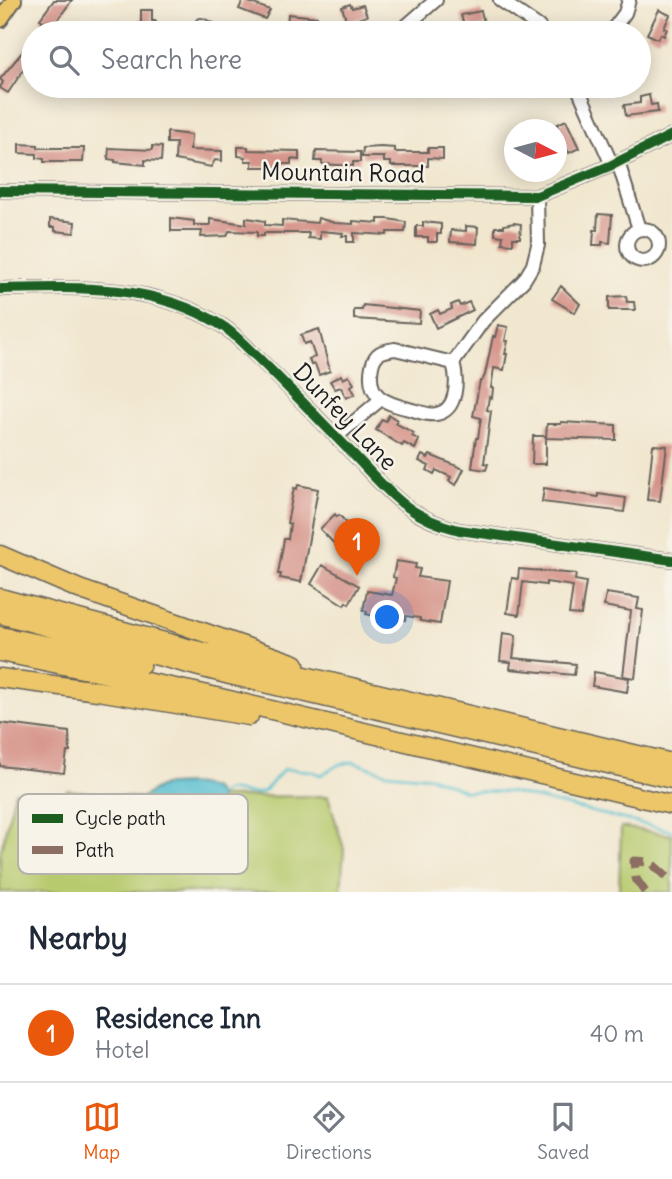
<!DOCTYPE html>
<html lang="en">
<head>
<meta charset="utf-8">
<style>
  :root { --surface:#fff; --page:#f6f6f7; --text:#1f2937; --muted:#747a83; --line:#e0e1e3; --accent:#ea580c }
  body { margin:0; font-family:Delius,sans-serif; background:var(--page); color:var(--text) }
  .compass { position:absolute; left:504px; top:119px; width:63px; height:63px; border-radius:50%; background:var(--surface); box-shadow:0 4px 18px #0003; rotate:96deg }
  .you { position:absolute; left:388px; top:618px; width:24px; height:24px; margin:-18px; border:5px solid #fff; border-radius:50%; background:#1a73e8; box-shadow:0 0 0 10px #1a73e833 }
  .badge { display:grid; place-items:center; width:46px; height:46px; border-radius:50%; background:var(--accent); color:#fff; font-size:23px; font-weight:700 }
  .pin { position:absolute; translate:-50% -58px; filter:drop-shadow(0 2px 4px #0008) }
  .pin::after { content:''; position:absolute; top:37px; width:24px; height:21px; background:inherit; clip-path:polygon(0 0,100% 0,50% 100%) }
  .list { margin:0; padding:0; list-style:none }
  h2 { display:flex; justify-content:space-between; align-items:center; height:91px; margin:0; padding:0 28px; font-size:30px }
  h2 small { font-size:23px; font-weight:400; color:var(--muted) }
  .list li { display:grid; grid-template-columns:46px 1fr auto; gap:21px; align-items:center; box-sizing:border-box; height:98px; padding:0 28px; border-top:2px solid var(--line) }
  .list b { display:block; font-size:26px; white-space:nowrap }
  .list p { margin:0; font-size:23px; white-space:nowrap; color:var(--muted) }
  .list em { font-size:23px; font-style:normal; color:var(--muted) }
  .icon { flex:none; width:38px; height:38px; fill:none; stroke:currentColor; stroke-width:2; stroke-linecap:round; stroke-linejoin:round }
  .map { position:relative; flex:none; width:672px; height:892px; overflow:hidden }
  .search { position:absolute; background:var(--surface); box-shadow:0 4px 18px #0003; left:21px; right:21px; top:21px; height:77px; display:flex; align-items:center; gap:18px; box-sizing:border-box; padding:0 24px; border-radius:38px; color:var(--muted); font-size:26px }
  .sheet { height:189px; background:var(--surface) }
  nav { display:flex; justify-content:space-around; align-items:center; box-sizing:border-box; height:98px; border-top:2px solid var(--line); background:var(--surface); font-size:19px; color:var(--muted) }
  nav a { display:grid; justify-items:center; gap:4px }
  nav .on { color:var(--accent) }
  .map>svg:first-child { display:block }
</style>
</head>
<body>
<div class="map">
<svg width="672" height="892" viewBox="0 0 672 892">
  <rect width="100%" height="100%" fill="#f7f3e8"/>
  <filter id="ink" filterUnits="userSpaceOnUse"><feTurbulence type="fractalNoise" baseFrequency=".0143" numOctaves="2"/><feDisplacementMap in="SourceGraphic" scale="14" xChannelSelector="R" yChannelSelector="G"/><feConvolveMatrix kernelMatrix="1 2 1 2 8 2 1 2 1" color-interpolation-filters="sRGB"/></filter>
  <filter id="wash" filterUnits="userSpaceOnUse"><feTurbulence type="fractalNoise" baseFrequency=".00686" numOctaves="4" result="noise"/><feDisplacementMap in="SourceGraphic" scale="28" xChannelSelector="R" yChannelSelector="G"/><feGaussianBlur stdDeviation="1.57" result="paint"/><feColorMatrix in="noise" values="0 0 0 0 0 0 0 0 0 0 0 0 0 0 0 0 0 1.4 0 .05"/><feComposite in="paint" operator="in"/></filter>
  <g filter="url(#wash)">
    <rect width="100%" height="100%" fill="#f1e7cf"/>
    <!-- green -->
    <path fill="#b7ca6e" stroke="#6a7345" stroke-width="2" d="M67 790 142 798 138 801 130 822 163 841 189 843 219 805V797L328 796 344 849 341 892H0V854L15 791 64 798Z
      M621 827 672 835V892H619Z"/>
    <!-- water -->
    <path fill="#54bed0" stroke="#386d76" stroke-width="2" d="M163 785C177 785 198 782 211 788 229 795 215 831 204 839 197 844 164 843 156 839 149 837 130 823 127 817 132 801 149 793 163 785Z"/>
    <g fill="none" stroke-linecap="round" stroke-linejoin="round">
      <!-- stream -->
      <path stroke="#54bed0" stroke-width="2.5" d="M219 795 227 790C266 797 259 797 284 769L311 771 321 775 340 764 353 762 387 773 431 777 465 791 510 792 672 831"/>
    </g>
    <g id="blocks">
      <!-- building -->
      <path fill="#d59389" d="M54 0H72L48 33 39 27 43 21 40 19Z
        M243 0 270 10 265 19 239 9Z
        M350 4 352 8 363 5 367 16 347 23 342 7Z
        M141 10H152V21H156V33H132L133 24H141Z
        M659 10 670 15 664 28 667 29 664 36 661 34 658 39 647 34Z
        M481 11 485 26 471 29 470 24 464 25 461 15Z
        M288 14 317 17 316 27H287Z
        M33 39V55L8 93 0 88 3 82 0 79Z
        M649 95 651 105 657 104 658 112 626 116 624 105 640 103V97Z
        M566 120 579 148 569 153 565 146 561 148 558 141 563 139 556 125Z
        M167 132 191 135 190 150 222 151V161L215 160 211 167 175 160 176 143H167Z
        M19 144 38 145V148H84L83 162H44V159L37 158V154L19 153Z
        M152 146 162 147 161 161 145 160V165L115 162V160L108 159 109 148 152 150Z
        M238 147H248V150L299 151V160L291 159V164H280V167H252V161H245V157L238 156Z
        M381 147 395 148V152H428V148H443V159L428 158V166H391V162H384V157H362L363 148Z
        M316 151 360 152V162H353V166L322 164V161H315Z
        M598 214 612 215 610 243 602 242V245H593L594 230H597Z
        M171 218 194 221V225H210V219L246 224V218L254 219 265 221V225L282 226V220L317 223 318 218 335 223 353 224V221L378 223V219H388L406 222 405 232H387V235L354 233V242H347V236H342L343 233 320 231V239L308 238 309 233H264V236H257V232L229 231 227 236 201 237 202 231H171Z
        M50 219 75 222 74 233 55 231V227H50Z
        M423 222 441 224V234H437V242H428V237H416V226H423Z
        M514 223 521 224 520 238H513V244L502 243 503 236 495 235V227H504V225Z
        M466 226 478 227 477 244 450 242 451 230 466 231Z
        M561 286 580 304 575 313 552 299Z
        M626 296 627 302H634L635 310H609V297Z
        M458 302 460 306 469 302 473 310 436 328 430 314 438 310 440 314 452 309 451 305Z
        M363 305 420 311 419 323 354 319V310H362Z
        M498 325 508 327 505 341H508L505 354H507L504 370 494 368 491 388H493L492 398 489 397 487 410 491 411 484 463 488 464 486 470 472 468 476 438H478L481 418 473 416 480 381H482L485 375 493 336 495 337Z
        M319 329 330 371 319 375 315 364 311 365 309 359 315 357 310 342 304 344 301 335Z
        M341 375 343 379 349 376 354 384 351 386 355 394 346 398 341 387 335 389 330 381Z
        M389 415 397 420 395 423 414 433 412 436 419 440 415 449 404 443 402 446 376 430 382 419 386 421Z
        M561 422 616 425V440L546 438 547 424H561Z
        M533 436H546V464H532Z
        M653 445 667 446 660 501 647 500Z
        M422 455 428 458 430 455 464 469 456 485 449 481 451 477 436 470 434 474 427 470 429 466 419 461Z
        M298 485 318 489 301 582 280 578 281 574H278L284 539H288L290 524 287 523 294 488 297 489Z
        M544 488 598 497V494L626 498 624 512 542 502Z
        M335 514 337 517 339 515 364 541 362 543 365 546 350 560 320 529Z
        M396 561 416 564 415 568 420 569 418 577 447 581 440 624 420 621V618L406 616 405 620 401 619V622L366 614 367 611 363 610 367 591 392 595 396 578 393 577Z
        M322 565 359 586 349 604 346 602 344 605 311 584Z
        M519 569 576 574 575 580 586 582 581 615 569 614 573 586 546 582V585L523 582 519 615 507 613 512 578 518 579Z
        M606 593 639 598 637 609 643 610 635 678 623 676 631 611 604 606Z
        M503 633 516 635 513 658 576 664 574 675 510 669 511 662 500 661Z
        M594 672 629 678 627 692 592 686Z
        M0 723 69 732 70 752H67L64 773 0 766Z"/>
    </g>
  </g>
  <g filter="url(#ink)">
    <use href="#blocks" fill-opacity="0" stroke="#67635b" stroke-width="2"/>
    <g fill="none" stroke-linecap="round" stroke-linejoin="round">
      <defs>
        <path id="minor" d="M500 0 538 26 544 33
          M201 25 219 33
          M398 33 436 0
          M610 33 625 13 629 0
          M577 86 612 165
          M618 162 639 229
          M0 191 537 196 612 165 672 135
          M627 245a16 16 0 1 1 32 0a16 16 0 1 1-32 0Z
          M0 289C77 287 153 283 221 325 233 332 243 344 253 353 288 386 320 421 354 455 389 492 408 518 459 530L672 560
          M395 349 453 363C458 379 458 411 436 414 428 416 418 411 409 409 385 403 366 397 372 366 375 352 382 351 395 349Z
          M453 363 483 321 524 280 533 265 538 245 537 196
          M336 437 380 400"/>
        <path id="major" d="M0 20 14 0"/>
        <path id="highway" d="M0 555 79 589 295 664
          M0 598 187 648 672 763
          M0 614 230 675 672 779
          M0 636 141 664
          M0 652 195 692 672 805
          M0 678 98 691 249 716"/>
      </defs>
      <!-- minor casing -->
      <use href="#minor" stroke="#67635b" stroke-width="16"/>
      <!-- major casing -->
      <use href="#major" stroke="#67635b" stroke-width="18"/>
      <!-- highway casing -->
      <use href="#highway" stroke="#67635b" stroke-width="21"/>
      <!-- minor -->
      <use href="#minor" stroke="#fff" stroke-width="12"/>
      <!-- major -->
      <use href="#major" stroke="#ecc669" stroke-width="14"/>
      <!-- highway -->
      <use href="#highway" stroke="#ecc669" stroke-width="18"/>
      <!-- quiet -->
      <path stroke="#8d6e63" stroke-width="9" stroke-dasharray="18 9" stroke-linecap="butt" d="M645 892 636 879 634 861 650 862 672 882"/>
      <defs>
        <path id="cycleway" d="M0 191 537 196 612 165 672 135
          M0 289C77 287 153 283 221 325 233 332 243 344 253 353 288 386 320 421 354 455 389 492 408 518 459 530L672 560"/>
      </defs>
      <!-- cycleway casing -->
      <use href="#cycleway" stroke="#f7f3e8" stroke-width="15"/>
      <!-- cycleway -->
      <use href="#cycleway" stroke="#1b5e20" stroke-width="10"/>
    </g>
  </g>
  <g text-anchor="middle" stroke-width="5" stroke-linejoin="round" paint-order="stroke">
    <!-- street labels -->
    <g font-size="24" fill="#1c1c1c" stroke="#f7f3e8">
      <text transform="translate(343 173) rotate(1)" y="8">Mountain Road</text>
      <text transform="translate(345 417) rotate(46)" y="8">Dunfey Lane</text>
    </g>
  </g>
  <!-- legend -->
  <rect x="18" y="794" width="230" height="80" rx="10" fill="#f7f3e8" stroke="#b5b2ab" stroke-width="2"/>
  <rect x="32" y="814" width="31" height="9" fill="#1b5e20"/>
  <rect x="32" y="846" width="31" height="8" fill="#8d6e63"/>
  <g font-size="19" fill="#1c1c1c">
    <text x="75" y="825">Cycle path</text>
    <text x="75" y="857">Path</text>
  </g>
</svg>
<svg class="compass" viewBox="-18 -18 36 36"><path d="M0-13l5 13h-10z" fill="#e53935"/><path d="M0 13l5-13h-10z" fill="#747a83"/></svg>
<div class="you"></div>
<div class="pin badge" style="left:357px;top:576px">1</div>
<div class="search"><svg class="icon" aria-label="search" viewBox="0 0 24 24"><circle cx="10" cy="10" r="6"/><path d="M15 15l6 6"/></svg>Search here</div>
</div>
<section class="sheet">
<h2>Nearby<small></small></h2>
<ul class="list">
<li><span class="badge">1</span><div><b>Residence Inn</b><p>Hotel</p></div><em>40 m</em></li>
</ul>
</section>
<nav>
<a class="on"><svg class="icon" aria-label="map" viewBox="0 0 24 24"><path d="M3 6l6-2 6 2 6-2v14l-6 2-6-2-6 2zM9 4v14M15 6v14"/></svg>Map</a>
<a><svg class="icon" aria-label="directions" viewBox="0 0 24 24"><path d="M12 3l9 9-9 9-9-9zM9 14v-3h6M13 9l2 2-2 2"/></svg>Directions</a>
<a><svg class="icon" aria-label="saved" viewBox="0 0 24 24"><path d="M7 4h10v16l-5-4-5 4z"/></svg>Saved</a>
</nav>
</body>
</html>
